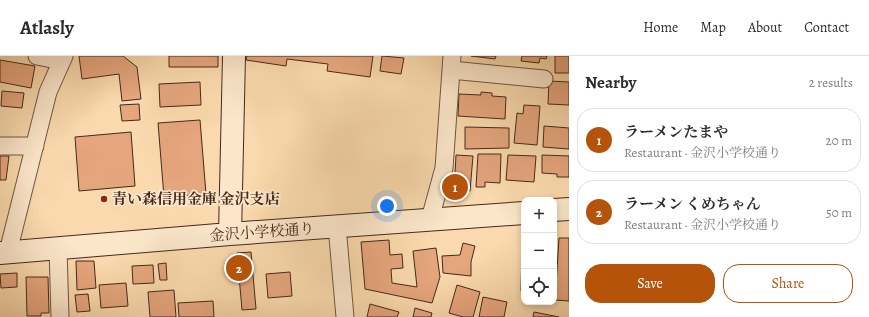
<!DOCTYPE html>
<html lang="en">
<head>
<meta charset="utf-8">
<style>
  :root { --surface:#fff; --page:#f2f2f3; --text:#2b2b33; --muted:#7c7c81; --line:#e1e1e2; --accent:#b45309 }
  body { margin:0; font-family:Alegreya,"Noto Serif JP",serif; background:var(--page); color:var(--text) }
  .controls { position:absolute; right:12px; bottom:12px; display:grid; overflow:hidden; border-radius:8px; box-shadow:0 2px 6px #0003 }
  .controls button { width:36px; height:36px; display:grid; place-items:center; padding:0; border:0; border-bottom:1px solid var(--line); background:var(--surface); color:var(--text); font:20px sans-serif }
  .you { position:absolute; left:387px; top:150px; width:14px; height:14px; margin:-10px; border:3px solid #fff; border-radius:50%; background:#1a73e8; box-shadow:0 0 0 6px #1a73e833 }
  .badge { display:grid; place-items:center; width:26px; height:26px; border-radius:50%; background:var(--accent); color:#fff; font-size:13px; font-weight:700 }
  .pin { position:absolute; translate:-50% -50%; border:2px solid #fff; box-shadow:0 1px 4px #0006 }
  .list { margin:0; padding:0; list-style:none }
  h2 { display:flex; justify-content:space-between; align-items:center; height:52px; margin:0; padding:0 16px; font-size:17px }
  h2 small { font-size:13px; font-weight:400; color:var(--muted) }
  .list li { display:grid; grid-template-columns:26px 1fr auto; gap:12px; align-items:center; box-sizing:border-box; height:64px; margin:0 8px 8px; padding:0 8px; border:1px solid var(--line); border-radius:16px }
  .list b { display:block; font-size:15px; white-space:nowrap }
  .list p { margin:0; font-size:13px; white-space:nowrap; color:var(--muted) }
  .list em { font-size:13px; font-style:normal; color:var(--muted) }
  .actions { display:flex; gap:8px; padding:12px 16px }
  .actions a { flex:1; padding:9px 0; border:1px solid var(--accent); border-radius:16px; text-align:center; font-size:14px; color:var(--accent) }
  .actions .main { background:var(--accent); color:#fff }
  .icon { flex:none; width:22px; height:22px; fill:none; stroke:currentColor; stroke-width:2; stroke-linecap:round; stroke-linejoin:round }
  .map { position:relative; flex:none; width:569px; height:261px; overflow:hidden }
  header { display:flex; align-items:center; gap:24px; box-sizing:border-box; height:56px; padding:0 20px; background:var(--surface); border-bottom:1px solid var(--line) }
  header strong { font-size:19px }
  nav { display:flex; gap:22px; margin-inline-start:auto; font-size:14px }
  main { display:flex }
  aside { flex:1; background:var(--surface) }
  .map>svg:first-child { display:block }
</style>
</head>
<body>
<header>
<strong>Atlasly</strong>
<nav><a>Home</a><a>Map</a><a>About</a><a>Contact</a></nav>
</header>
<main>
<div class="map">
<svg width="569" height="261" viewBox="0 0 569 261">
  <rect width="100%" height="100%" fill="#f9d9ad"/>
  <filter id="stains"><feTurbulence type="fractalNoise" baseFrequency=".005" numOctaves="4"/><feColorMatrix values="0 0 0 0 .2 0 0 0 0 .09 0 0 0 0 .02 0 0 0 .5 -.17"/></filter>
  <radialGradient id="worn" r=".72"><stop offset=".6" stop-color="#630" stop-opacity="0"/><stop offset="1" stop-color="#630" stop-opacity=".3"/></radialGradient>
  <!-- building -->
  <path fill="#e5a57d" stroke="#442a1e" d="M79 0H123L137 11 141 43 122 45 119 18 82 23Z
    M169 0H218V11H169Z
    M247 0H373L370 21 327 15 328 8 287 3 286 10 246 4Z
    M382 0 404 2 401 18 380 15Z
    M471 0H496L495 3Z
    M522 0H547L546 3 540 2 539 7 521 5Z
    M555 0H569V17H555Z
    M0 4 35 10 31 32 0 26Z
    M549 25 569 26V49L548 48Z
    M200 26 201 49 160 51 159 28Z
    M2 35 24 37 22 52 1 50Z
    M481 36 492 37V40L506 41 505 63 458 60 459 38 481 39Z
    M139 48 140 64 122 65 120 49Z
    M524 49 540 50 537 89 514 87 517 57 523 58Z
    M200 64 206 138 164 141 158 67Z
    M544 70 569 72V93L543 91Z
    M465 71 509 72V92L465 93Z
    M131 76 135 130 79 135 75 81Z
    M478 98H501L500 127 485 126V131H476Z
    M456 99 473 100 470 135 446 133 449 117 455 118Z
    M508 99 536 100 534 126 506 124Z
    M542 99 569 100V121H557V118L542 117Z
    M0 100H9L6 124H0Z
    M559 182H569V245L555 244Z
    M389 184 390 199 402 198 403 212 391 213 392 227 417 231 413 195 436 192 440 221 432 247 365 233 361 186Z
    M463 187 475 190 471 206V220L443 217 442 200 460 199Z
    M522 194 524 195V236L521 235Z
    M251 196 256 253 242 254 237 197Z
    M76 205H94L96 232 77 234Z
    M166 207 167 224H160L158 208Z
    M153 209 154 227 133 228 132 210Z
    M290 216 292 240 268 242 266 218Z
    M17 217V231L1 232 0 218Z
    M26 221H48L49 257H41V260H27Z
    M126 227 128 250 101 252 99 229Z
    M457 229 480 236 473 261H463L449 257Z
    M174 234 176 261H150L148 236Z
    M88 238 90 255 77 256 75 239Z
    M483 241 507 246 504 261H479Z
    M213 245 214 261H179L178 247Z
    M370 248 399 256 397 261H367Z
    M415 252 432 257 431 261H413Z
    M534 256 559 261H533Z"/>
  <g fill="none" stroke-linecap="round" stroke-linejoin="round">
    <defs>
      <path id="street" d="M37 0 62 5
        M451 14 544 23
        M0 90H35
        M430 163 444 112 452 0
        M337 170 345 261
        M58 192 60 261
        M8 196 48 36 64 0"/>
      <path id="secondary" d="M554 154 569 153
        M230 178 234 0
        M0 197 230 178 524 157"/>
    </defs>
    <!-- street casing -->
    <use href="#street" stroke="#715642" stroke-width="19"/>
    <!-- secondary casing -->
    <use href="#secondary" stroke="#442a1e" stroke-width="24"/>
    <!-- street -->
    <use href="#street" stroke="#fbe6ca" stroke-width="17"/>
    <!-- secondary -->
    <use href="#secondary" stroke="#fbe6ca" stroke-width="22"/>
  </g>
  <!-- markers -->
  <circle fill="#8f2418" stroke="#fbe6ca" stroke-width="1.5" cx="104" cy="143" r="4"/>
  <g text-anchor="middle" stroke-width="3.5" stroke-linejoin="round" paint-order="stroke">
    <!-- poi labels -->
    <g font-size="15" font-weight="bold" fill="#442a1e" stroke="#fbe6ca" text-anchor="start">
      <text x="112" y="148">青い森信用金庫 金沢支店</text>
    </g>
    <!-- street labels -->
    <g font-size="15" fill="#442a1e" stroke="#fbe6ca">
      <text transform="translate(262 176) rotate(-4)" y="5">金沢小学校通り</text>
    </g>
  </g>
  <rect width="100%" height="100%" filter="url(#stains)"/>
  <rect width="100%" height="100%" fill="url(#worn)"/>
</svg>
<div class="controls">
<button>+</button>
<button>−</button>
<button><svg class="icon" aria-label="locate" viewBox="0 0 24 24"><circle cx="12" cy="12" r="6"/><path d="M12 2v4M12 18v4M2 12h4M18 12h4"/></svg></button>
</div>
<div class="you"></div>
<div class="pin badge" style="left:455px;top:131px">1</div>
<div class="pin badge" style="left:239px;top:212px">2</div>
</div>
<aside>
<h2>Nearby<small>2 results</small></h2>
<ul class="list">
<li><span class="badge">1</span><div><b>ラーメンたまや</b><p>Restaurant · 金沢小学校通り</p></div><em>20 m</em></li>
<li><span class="badge">2</span><div><b>ラーメン くめちゃん</b><p>Restaurant · 金沢小学校通り</p></div><em>50 m</em></li>
</ul>
<div class="actions"><a class="main">Save</a><a>Share</a></div>
</aside>
</main>
</body>
</html>
